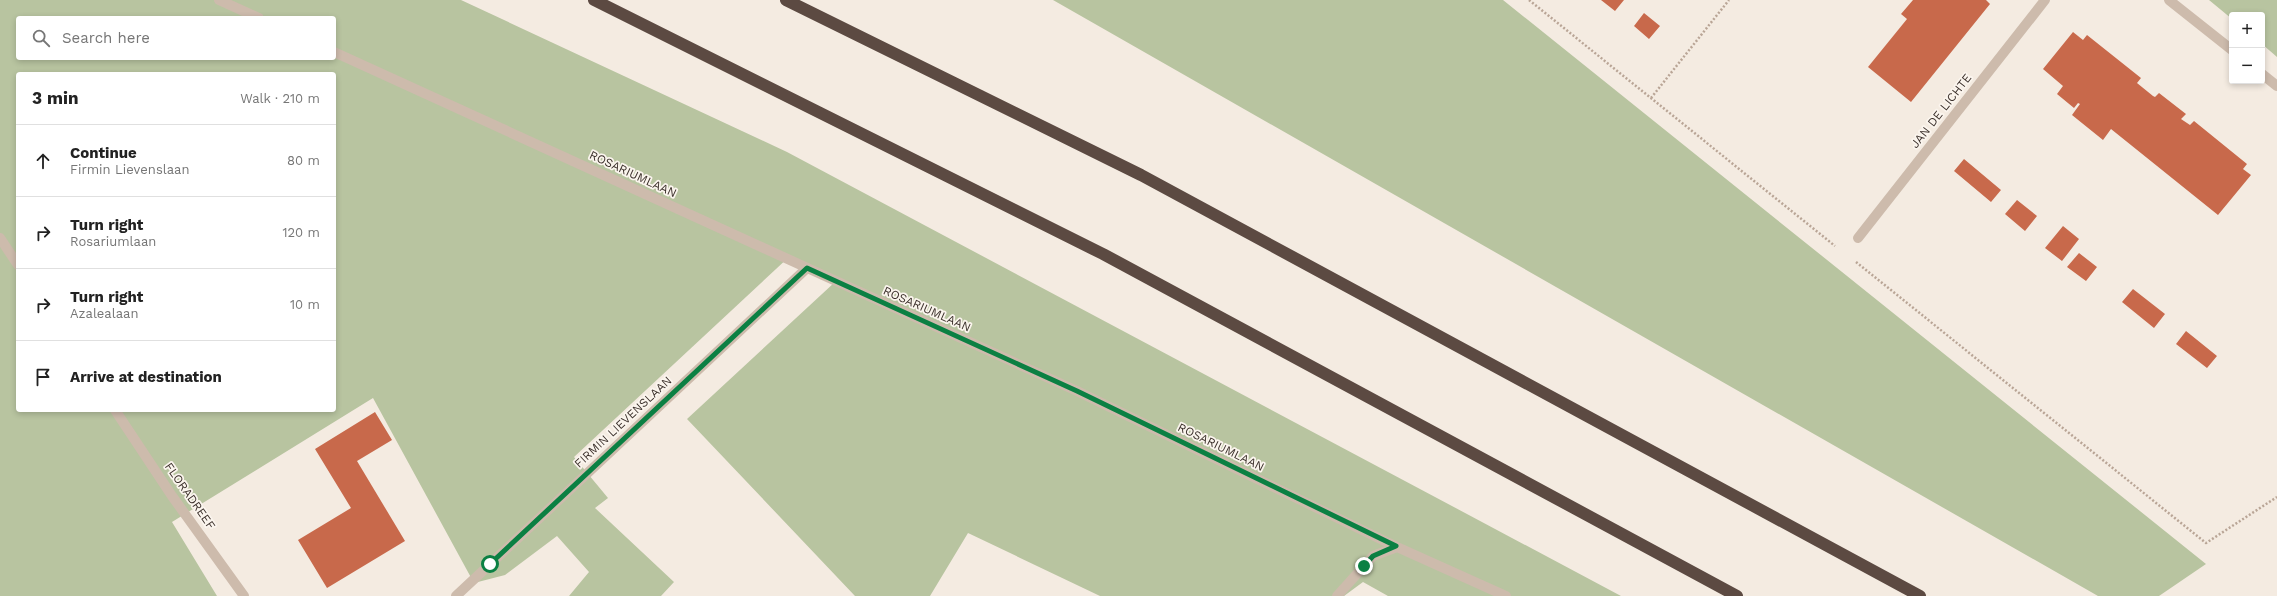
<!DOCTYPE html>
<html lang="en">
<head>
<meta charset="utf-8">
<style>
  :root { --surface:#fff; --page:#f6f6f6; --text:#222; --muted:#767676; --line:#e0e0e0 }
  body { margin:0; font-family:"Work Sans",sans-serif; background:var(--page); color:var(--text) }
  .controls { position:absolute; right:12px; top:12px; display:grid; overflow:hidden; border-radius:4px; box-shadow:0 2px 6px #0003 }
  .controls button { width:36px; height:36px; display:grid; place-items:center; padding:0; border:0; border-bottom:1px solid var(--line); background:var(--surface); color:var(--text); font:20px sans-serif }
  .stop { position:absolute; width:12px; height:12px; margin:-9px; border:3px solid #0b8043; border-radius:50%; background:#fff }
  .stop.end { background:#0b8043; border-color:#fff; box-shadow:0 1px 4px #0008 }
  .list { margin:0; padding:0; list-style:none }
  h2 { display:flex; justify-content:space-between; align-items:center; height:52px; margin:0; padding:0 16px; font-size:17px }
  h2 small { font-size:13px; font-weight:400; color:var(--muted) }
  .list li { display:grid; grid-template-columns:26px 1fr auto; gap:12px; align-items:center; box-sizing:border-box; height:72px; padding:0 16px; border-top:1px solid var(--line) }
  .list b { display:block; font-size:15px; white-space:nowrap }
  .list p { margin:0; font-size:13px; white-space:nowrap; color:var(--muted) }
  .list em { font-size:13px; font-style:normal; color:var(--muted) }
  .icon { flex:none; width:22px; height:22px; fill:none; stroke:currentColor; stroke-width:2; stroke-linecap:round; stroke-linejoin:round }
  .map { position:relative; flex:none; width:2277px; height:596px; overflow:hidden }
  .search { position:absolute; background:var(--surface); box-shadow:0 2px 6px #0003; left:16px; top:16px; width:320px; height:44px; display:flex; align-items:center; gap:10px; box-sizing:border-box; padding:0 14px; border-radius:4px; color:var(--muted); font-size:15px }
  .panel { position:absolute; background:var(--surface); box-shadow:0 2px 6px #0003; left:16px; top:72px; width:320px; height:340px; border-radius:4px }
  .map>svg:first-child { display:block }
</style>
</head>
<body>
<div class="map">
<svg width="2277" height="596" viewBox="0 0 2277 596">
  <rect width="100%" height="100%" fill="#f4ebe1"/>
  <!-- green -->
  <path fill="#b8c4a0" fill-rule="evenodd" d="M0 0H461L787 152 1621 596H1388L1363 582 1344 596H1100L968 533 930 596H855L687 419 835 282 790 256 574 457 608 498 595 508 674 582 661 596H569L589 572 557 536 505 575 474 583 373 398 172 522 217 596H0ZM18 18H334V58H18ZM18 74H334V410H18Z
    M1053 0H1503L2206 564 2159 596H2098Z
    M2209 0H2277V57L2262 44V15H2232V19Z"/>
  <!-- building -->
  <path fill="#c8694b" d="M1601 0H1624L1615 11Z
    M1913 0H1986L1990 4 1911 102 1868 67 1907 19 1901 14Z
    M1644 13 1660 26 1649 39 1634 26Z
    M2073 32 2083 40 2087 35 2141 78 2137 83 2153 96 2155 97 2159 93 2186 114 2181 119 2190 125 2194 121 2247 164 2243 169 2251 175 2218 215 2111 129 2103 140 2072 115 2080 104 2078 103 2074 108 2057 94 2063 86 2043 69Z
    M1964 159 2001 190 1991 202 1954 171Z
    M2017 200 2037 216 2025 231 2005 214Z
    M2063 226 2079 239 2062 261 2045 248Z
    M2079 253 2097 267 2086 281 2067 267Z
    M2133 289 2165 314 2154 328 2122 302Z
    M2186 331 2217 356 2207 368 2176 344Z
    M375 412 392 440 357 461 405 541 327 588 298 540 351 508 315 449Z"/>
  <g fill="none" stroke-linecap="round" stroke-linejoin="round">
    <!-- path -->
    <path stroke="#b9a596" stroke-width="2.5" stroke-dasharray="2 2" stroke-linecap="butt" d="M1529 0 1835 246
      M1651 98 1729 0
      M1856 262 2206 543 2277 497"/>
    <!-- service -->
    <path stroke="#cdbbac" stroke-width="10" d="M219 0 259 18
      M334 52 1077 391 1397 547 1506 596
      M0 238 18 265
      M115 410 172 496 244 596
      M456 596 807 268
      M1337 596 1373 556 1397 547"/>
    <!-- minor -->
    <path stroke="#cdbbac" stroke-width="10" d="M2169 0 2232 50
      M2262 74 2277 86
      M1858 238 2045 0"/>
    <!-- motorway -->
    <path stroke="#5c4a42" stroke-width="12" d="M594 0 1103 254 1737 596
      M786 0 1141 175 1920 596"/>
  </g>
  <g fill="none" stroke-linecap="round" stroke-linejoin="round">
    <!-- route -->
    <path stroke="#0b8043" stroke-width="5" d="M490 564 807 268 1077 391 1396 546 1373 556 1364 566"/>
  </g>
  <g text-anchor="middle" stroke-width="3.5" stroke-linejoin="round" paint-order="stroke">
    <!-- street labels -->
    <g font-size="12" fill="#3b302b" stroke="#fbf5ee">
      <text transform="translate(1941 111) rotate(-52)" y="4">JAN DE LICHTE</text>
      <text transform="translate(633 174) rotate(25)" y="4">ROSARIUMLAAN</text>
      <text transform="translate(927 309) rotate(24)" y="4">ROSARIUMLAAN</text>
      <text transform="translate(623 422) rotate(-43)" y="4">FIRMIN LIEVENSLAAN</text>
      <text transform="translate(1221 447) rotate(26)" y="4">ROSARIUMLAAN</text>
      <text transform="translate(190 496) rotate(55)" y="4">FLORADREEF</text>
    </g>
  </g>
</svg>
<div class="controls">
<button>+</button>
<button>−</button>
</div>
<div class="stop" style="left:490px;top:564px"></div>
<div class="stop end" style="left:1364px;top:566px"></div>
<div class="search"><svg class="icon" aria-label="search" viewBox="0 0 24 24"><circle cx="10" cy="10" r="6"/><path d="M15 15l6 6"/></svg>Search here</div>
<section class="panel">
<h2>3 min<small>Walk · 210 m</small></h2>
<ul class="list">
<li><svg class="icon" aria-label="ahead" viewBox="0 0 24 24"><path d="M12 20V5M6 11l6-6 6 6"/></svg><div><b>Continue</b><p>Firmin Lievenslaan</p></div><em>80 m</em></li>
<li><svg class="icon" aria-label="right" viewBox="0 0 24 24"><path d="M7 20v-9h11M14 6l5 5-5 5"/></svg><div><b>Turn right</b><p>Rosariumlaan</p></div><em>120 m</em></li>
<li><svg class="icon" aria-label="right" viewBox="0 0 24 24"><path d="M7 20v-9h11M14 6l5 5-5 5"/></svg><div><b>Turn right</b><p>Azalealaan</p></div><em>10 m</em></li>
<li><svg class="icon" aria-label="arrive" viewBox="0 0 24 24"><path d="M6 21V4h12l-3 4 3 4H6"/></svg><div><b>Arrive at destination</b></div></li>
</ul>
</section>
</div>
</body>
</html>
